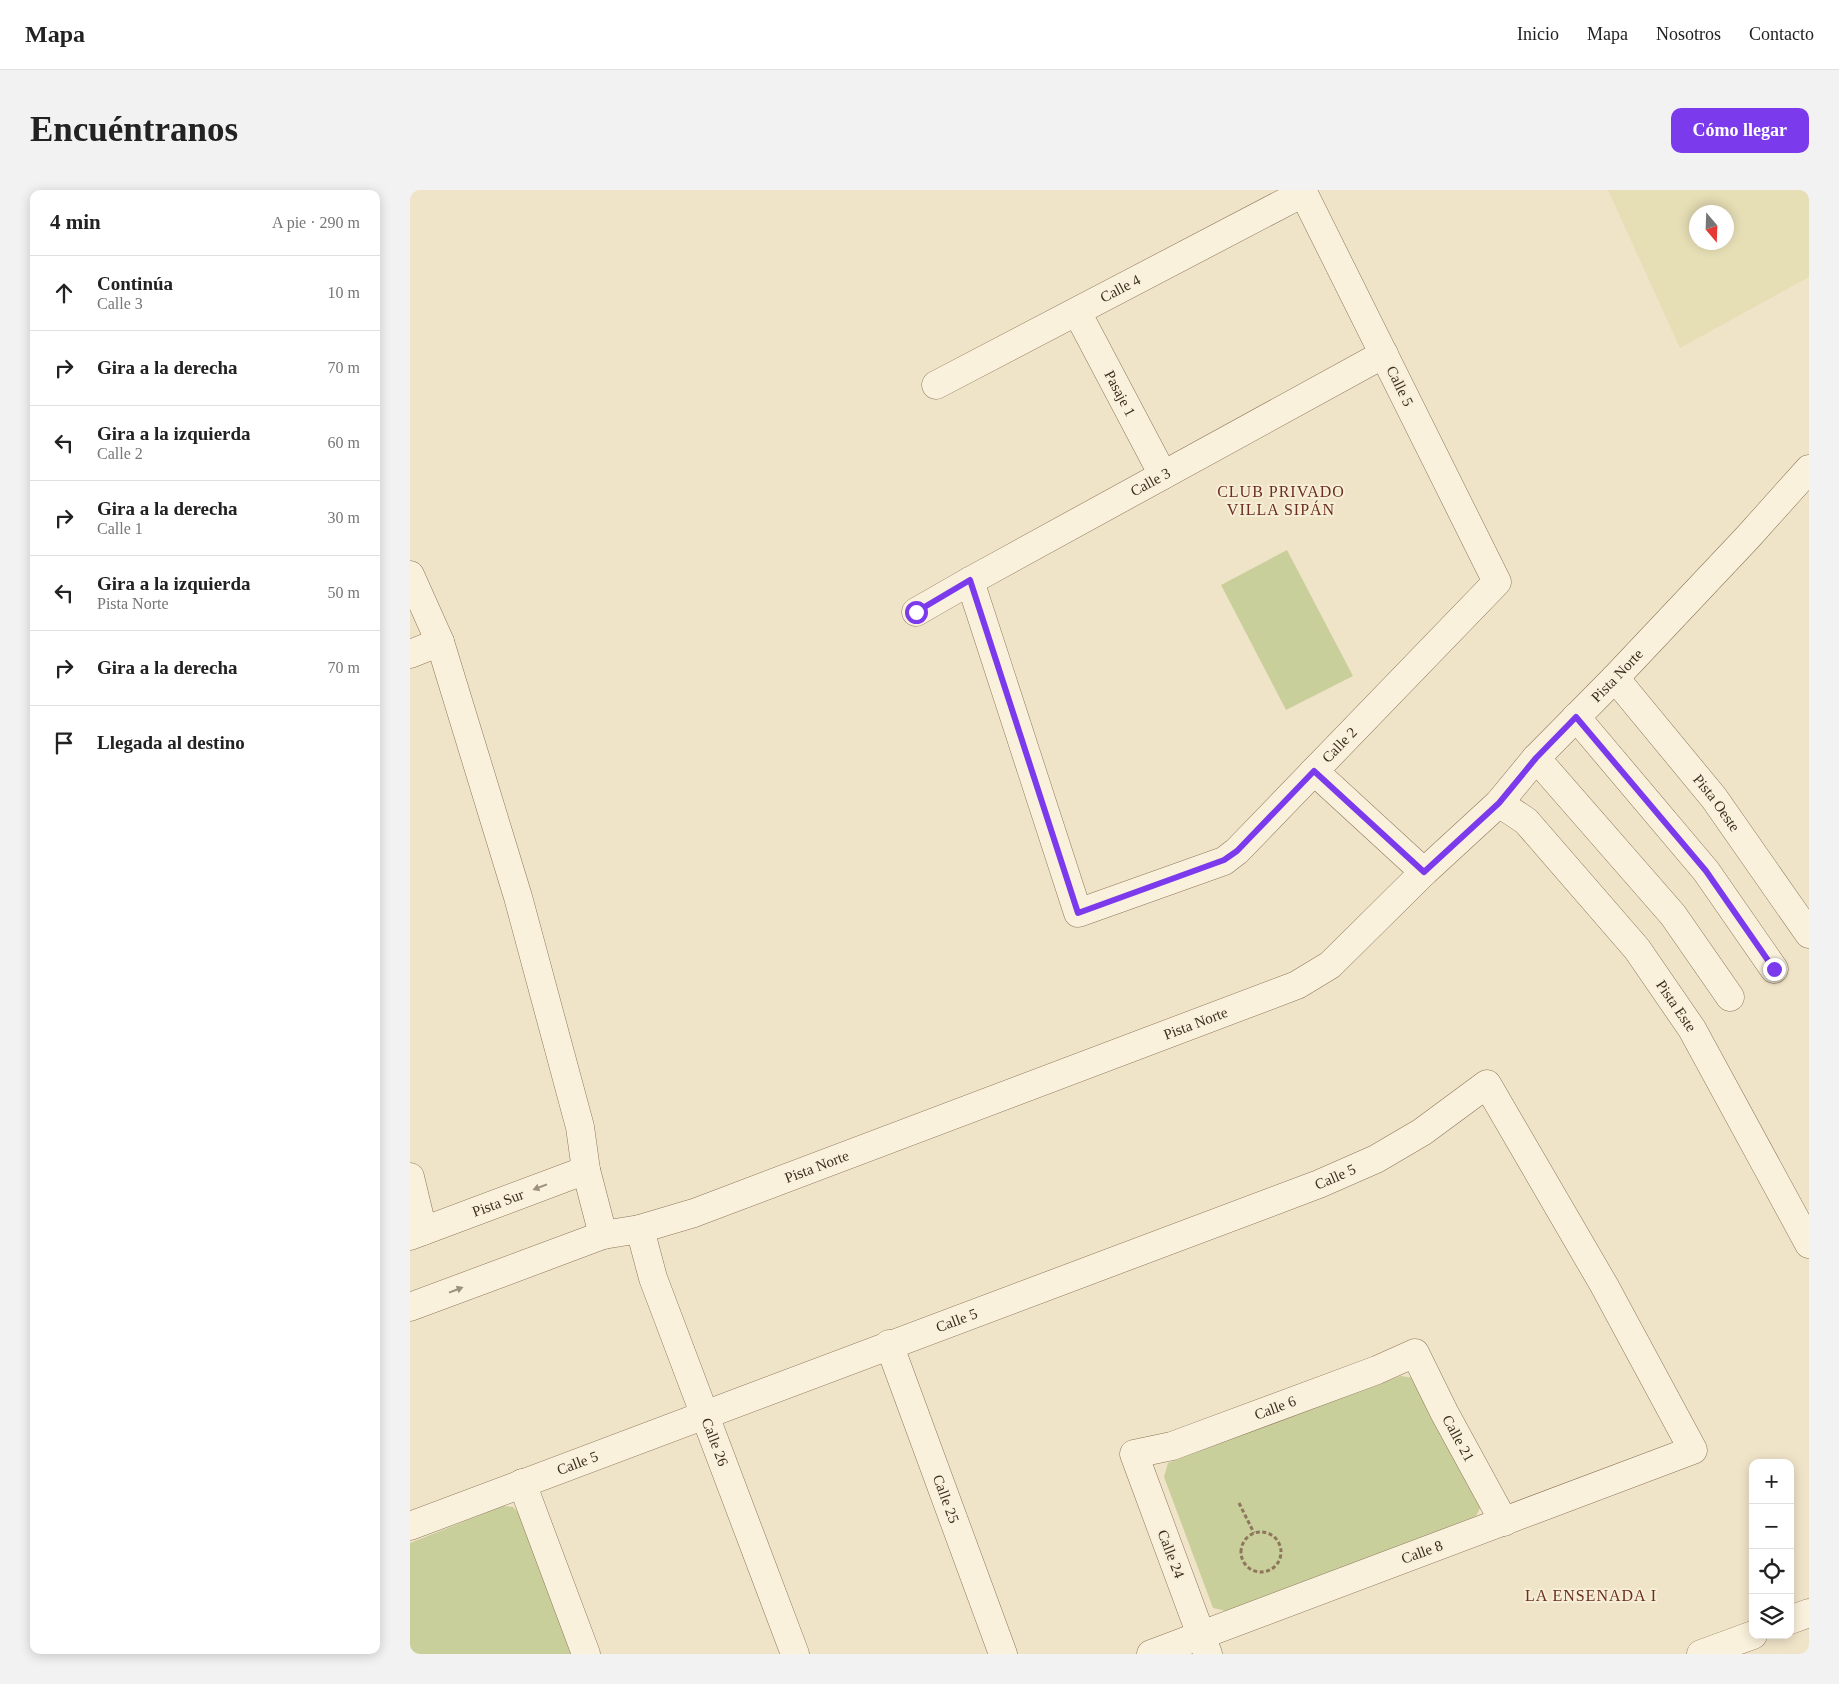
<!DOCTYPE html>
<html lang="es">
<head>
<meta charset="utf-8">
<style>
  :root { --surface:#fff; --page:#f2f2f2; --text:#222; --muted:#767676; --line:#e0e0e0; --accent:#7c3aed }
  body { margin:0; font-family:"Times New Roman",serif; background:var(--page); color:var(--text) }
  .controls { position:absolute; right:15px; bottom:15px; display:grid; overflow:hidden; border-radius:10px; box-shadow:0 2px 12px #0003 }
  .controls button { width:45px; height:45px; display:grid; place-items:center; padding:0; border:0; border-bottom:1px solid var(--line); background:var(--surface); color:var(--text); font:25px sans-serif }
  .compass { position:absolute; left:1279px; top:15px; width:45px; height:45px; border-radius:50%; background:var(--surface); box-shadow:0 2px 12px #0003; rotate:161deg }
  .stop { position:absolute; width:15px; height:15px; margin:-11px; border:4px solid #7c3aed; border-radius:50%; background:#fff }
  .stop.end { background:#7c3aed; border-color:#fff; box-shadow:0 1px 5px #0008 }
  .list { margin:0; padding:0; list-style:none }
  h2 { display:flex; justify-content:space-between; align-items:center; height:65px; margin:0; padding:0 20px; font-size:21px }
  h2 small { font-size:16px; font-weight:400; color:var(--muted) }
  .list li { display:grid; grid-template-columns:32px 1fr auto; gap:15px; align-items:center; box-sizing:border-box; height:75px; padding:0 20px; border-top:1px solid var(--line) }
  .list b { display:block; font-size:19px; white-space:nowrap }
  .list p { margin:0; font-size:16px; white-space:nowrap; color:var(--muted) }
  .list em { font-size:16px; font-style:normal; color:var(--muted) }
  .icon { flex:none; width:28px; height:28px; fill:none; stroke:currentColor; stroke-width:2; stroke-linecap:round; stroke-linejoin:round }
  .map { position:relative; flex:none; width:1399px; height:1464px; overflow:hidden; border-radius:10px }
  header { display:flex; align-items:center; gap:30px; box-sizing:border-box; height:70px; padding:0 25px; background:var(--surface); border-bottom:1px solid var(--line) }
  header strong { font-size:24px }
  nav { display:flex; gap:28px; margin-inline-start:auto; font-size:18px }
  .intro { display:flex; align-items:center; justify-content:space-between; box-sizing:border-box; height:120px; padding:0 30px }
  h1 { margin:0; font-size:35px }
  .button { padding:12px 22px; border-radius:10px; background:var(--accent); color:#fff; font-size:18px; font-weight:700 }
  main { display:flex; gap:30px; padding:0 30px }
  aside { flex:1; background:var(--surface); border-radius:10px; box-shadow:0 2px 12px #0003 }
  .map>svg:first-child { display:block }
</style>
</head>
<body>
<header>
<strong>Mapa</strong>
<nav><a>Inicio</a><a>Mapa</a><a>Nosotros</a><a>Contacto</a></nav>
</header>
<div class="intro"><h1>Encuéntranos</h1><a class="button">Cómo llegar</a></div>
<main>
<aside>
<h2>4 min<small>A pie · 290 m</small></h2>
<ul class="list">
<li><svg class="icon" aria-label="ahead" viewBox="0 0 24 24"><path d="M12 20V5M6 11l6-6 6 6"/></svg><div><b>Continúa</b><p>Calle 3</p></div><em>10 m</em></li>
<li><svg class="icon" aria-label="right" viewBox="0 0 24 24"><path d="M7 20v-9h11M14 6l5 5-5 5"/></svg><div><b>Gira a la derecha</b></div><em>70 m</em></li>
<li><svg class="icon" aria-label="left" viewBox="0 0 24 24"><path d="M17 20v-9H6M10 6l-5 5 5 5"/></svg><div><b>Gira a la izquierda</b><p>Calle 2</p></div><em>60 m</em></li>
<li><svg class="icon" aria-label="right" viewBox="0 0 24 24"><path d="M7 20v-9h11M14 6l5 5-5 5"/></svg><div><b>Gira a la derecha</b><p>Calle 1</p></div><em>30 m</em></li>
<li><svg class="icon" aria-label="left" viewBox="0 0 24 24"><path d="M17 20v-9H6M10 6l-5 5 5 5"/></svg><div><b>Gira a la izquierda</b><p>Pista Norte</p></div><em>50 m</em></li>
<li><svg class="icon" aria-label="right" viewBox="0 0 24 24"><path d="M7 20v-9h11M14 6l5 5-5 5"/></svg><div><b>Gira a la derecha</b></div><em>70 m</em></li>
<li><svg class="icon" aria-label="arrive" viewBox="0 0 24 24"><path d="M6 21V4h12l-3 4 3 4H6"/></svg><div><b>Llegada al destino</b></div></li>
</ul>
</aside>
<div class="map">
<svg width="1399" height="1464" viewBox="0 0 1399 1464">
  <rect width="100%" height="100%" fill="#f0e4c8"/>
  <!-- farmland -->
  <path fill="#e6deb5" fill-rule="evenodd" d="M1198 0H1399V87L1270 158ZM1286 22H1316V52H1286Z"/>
  <!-- green -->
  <path fill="#c9cf9b" d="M877 360 943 486 876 520 811 395Z
    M991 1186 1004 1188 1072 1314 1066 1326 820 1422 803 1418 754 1287 758 1273Z
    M93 1316 103 1317 112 1326 164 1464H0V1353Z"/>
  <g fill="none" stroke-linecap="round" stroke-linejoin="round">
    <defs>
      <g id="minor">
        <path id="s1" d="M667 122 753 285"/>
        <path id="s2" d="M526 195 893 3"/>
        <path d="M0 385 30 452 108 707 170 937 176 980 193 1045"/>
        <path id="s3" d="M560 391 668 723 814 671 827 661 1087 392 892 0"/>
        <path id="s4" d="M506 422 560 391 974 164"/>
        <path d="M0 464 30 452"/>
        <path id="s5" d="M1205 488 1304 608 1399 744"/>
        <path d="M1166 527 1296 681 1364 779"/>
        <path d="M1126 568 1263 725 1320 807"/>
        <path d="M904 581 1014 682"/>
        <path id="s6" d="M1089 613 1116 631 1227 759 1282 839 1399 1054"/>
        <path d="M0 987 13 1041"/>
        <path id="s7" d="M230 1039 243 1088 385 1464"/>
        <path id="s8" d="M0 1046 176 980"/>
        <path id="s9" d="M0 1117 193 1045 230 1039 284 1023 887 795 920 775 1014 682 1089 613 1126 568 1205 488 1338 347 1399 279"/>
        <path id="s10" d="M479 1154 593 1464"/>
        <path d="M112 1293 176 1464"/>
        <path id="s11" d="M0 1336 909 994 966 969 1012 942 1077 894 1194 1095 1283 1260 741 1464"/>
        <path d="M1380 1430 1399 1423"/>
        <path id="s12" d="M798 1464 724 1264 762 1256 967 1180 1005 1163 1034 1222 1094 1332"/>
        <path d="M1291 1464 1343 1445"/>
      </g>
    </defs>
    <!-- minor casing -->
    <use href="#minor" stroke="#8d765c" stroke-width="29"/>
    <!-- path -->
    <path stroke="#8d765c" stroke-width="3" stroke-dasharray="4 2.5" stroke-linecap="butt" d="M829 1313 844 1343
      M831 1362a20 20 0 1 1 40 0a20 20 0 1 1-40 0Z"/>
    <!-- minor -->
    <use href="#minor" stroke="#faf1dc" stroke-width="28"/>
  </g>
  <!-- one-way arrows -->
  <defs><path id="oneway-solid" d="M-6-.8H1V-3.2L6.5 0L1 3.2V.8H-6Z" transform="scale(1.25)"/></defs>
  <g fill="#9c907e">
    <use href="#oneway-solid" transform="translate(130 997) rotate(159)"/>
    <use href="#oneway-solid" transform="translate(46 1100) rotate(-21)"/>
  </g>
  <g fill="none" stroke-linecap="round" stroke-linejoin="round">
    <!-- route -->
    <path stroke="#7c3aed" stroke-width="6" d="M506 422 560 390 668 723 814 670 827 661 904 581 1014 682 1089 613 1126 568 1166 527 1296 681 1364 779"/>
  </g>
  <g text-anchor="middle" stroke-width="4" stroke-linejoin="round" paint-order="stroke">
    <!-- street labels -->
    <g font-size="15" fill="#3d2e20" stroke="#f7eed8">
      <text dy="5" stroke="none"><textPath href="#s2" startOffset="208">Calle 4</textPath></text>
      <text transform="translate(990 196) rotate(64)" y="5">Calle 5</text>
      <text dy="5" stroke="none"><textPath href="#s1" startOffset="92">Pasaje 1</textPath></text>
      <text dy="5" stroke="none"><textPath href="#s4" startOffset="268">Calle 3</textPath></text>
      <text dy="5" stroke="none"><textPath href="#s9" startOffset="1391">Pista Norte</textPath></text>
      <text dy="5" stroke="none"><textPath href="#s3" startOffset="668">Calle 2</textPath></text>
      <text dy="5" stroke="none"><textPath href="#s5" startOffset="161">Pista Oeste</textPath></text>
      <text dy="5" stroke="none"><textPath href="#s6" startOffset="271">Pista Este</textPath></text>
      <text dy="5" stroke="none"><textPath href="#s9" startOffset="836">Pista Norte</textPath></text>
      <text dy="5" stroke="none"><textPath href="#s9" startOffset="431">Pista Norte</textPath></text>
      <text dy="5" stroke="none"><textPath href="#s11" startOffset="989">Calle 5</textPath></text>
      <text dy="5" stroke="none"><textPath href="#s8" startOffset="94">Pista Sur</textPath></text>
      <text dy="5" stroke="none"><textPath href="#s11" startOffset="584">Calle 5</textPath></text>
      <text dy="5" stroke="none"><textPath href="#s12" startOffset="362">Calle 6</textPath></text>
      <text dy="5" stroke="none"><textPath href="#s12" startOffset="608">Calle 21</textPath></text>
      <text dy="5" stroke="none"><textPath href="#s7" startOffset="226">Calle 26</textPath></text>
      <text dy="5" stroke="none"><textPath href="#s11" startOffset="179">Calle 5</textPath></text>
      <text dy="5" stroke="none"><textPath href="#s10" startOffset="165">Calle 25</textPath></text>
      <text transform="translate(1012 1362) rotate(-20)" y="5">Calle 8</text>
      <text transform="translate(761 1364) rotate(69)" y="5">Calle 24</text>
    </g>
    <!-- neighbourhood labels -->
    <g font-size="16" letter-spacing="1" fill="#6b2e1e" stroke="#f7eed8">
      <text x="871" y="307">CLUB PRIVADO<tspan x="871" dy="18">VILLA SIPÁN</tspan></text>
      <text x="1181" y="1411">LA ENSENADA I</text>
    </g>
  </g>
</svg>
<div class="controls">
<button>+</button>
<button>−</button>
<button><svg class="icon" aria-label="locate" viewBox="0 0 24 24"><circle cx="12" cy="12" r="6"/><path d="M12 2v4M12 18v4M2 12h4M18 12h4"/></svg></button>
<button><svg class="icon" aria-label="layers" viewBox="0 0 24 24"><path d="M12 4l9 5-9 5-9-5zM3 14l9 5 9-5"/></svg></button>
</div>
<svg class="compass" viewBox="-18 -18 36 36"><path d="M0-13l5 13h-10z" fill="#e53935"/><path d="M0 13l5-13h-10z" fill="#767676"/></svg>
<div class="stop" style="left:506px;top:422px"></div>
<div class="stop end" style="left:1364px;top:779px"></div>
</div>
</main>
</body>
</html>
